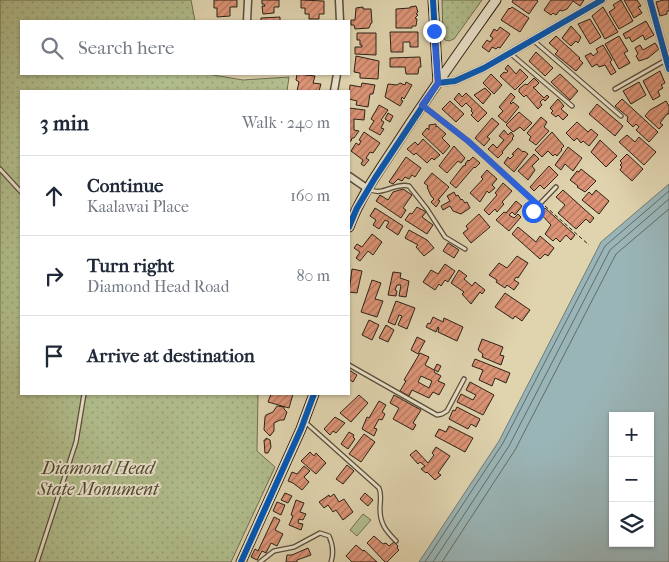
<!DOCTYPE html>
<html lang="en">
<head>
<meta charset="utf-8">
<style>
  :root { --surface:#fff; --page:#f2f2f3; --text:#1f2937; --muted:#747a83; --line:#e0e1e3 }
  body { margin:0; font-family:"IM FELL French Canon",serif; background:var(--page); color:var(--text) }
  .controls { position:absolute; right:15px; bottom:15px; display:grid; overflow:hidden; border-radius:0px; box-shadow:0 1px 4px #0004 }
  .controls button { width:45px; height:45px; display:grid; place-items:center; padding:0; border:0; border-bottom:1px solid var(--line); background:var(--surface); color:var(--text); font:25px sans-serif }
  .stop { position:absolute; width:15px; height:15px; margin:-11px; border:4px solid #2563eb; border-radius:50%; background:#fff }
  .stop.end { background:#2563eb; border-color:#fff; box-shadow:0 1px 5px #0008 }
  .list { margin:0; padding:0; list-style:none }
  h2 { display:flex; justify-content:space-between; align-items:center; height:65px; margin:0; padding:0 20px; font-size:21px }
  h2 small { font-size:16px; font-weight:400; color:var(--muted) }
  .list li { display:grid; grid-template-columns:32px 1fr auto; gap:15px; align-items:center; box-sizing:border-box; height:80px; padding:0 20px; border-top:1px solid var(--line) }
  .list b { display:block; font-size:19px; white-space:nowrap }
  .list p { margin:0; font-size:16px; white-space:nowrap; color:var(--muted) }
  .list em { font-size:16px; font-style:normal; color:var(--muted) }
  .icon { flex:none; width:28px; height:28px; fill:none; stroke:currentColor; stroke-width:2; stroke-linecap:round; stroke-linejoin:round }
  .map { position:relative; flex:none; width:669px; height:562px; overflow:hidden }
  .search { position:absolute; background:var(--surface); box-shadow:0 1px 4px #0004; left:20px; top:20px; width:330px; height:55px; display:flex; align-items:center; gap:12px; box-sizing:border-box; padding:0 18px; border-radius:0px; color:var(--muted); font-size:19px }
  .panel { position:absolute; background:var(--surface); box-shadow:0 1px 4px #0004; left:20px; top:90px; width:330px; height:305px; border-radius:0px }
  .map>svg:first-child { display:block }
</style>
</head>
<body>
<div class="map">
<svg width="669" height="562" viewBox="0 0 669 562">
  <defs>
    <pattern id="park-dots" width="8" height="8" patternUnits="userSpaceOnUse" patternTransform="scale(1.25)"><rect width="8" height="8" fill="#b1bd8c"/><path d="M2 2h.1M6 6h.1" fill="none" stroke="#98a278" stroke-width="1.8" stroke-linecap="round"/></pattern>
    <pattern id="building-hatch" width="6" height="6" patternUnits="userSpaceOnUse" patternTransform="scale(1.25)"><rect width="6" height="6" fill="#dd9476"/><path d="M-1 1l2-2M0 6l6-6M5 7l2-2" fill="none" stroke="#b37860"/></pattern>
  </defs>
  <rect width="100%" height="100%" fill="#e0d4af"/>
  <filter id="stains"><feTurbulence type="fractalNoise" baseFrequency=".004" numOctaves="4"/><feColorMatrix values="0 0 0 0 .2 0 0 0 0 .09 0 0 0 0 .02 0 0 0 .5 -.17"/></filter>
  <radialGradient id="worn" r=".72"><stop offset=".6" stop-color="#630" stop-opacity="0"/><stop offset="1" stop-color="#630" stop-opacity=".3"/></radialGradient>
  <!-- park -->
  <path fill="url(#park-dots)" stroke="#6e6f51" d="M0 0H191L195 21H21V74H207L243 80 289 77 287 91H21V394H258L257 451 275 467 231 562H0Z
    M442 0H482L454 39 449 41 445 40 443 35Z"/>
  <!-- pitch -->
  <path fill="#b1bd8c" stroke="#6e6f51" d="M363 514 371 520 357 536 350 530Z"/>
  <!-- water -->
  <path fill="#9ab5b7" stroke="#6d7a77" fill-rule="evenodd" d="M669 184V562H419L499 441 601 242ZM613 416H650V543H613Z"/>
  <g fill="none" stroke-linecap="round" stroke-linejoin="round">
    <!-- shore -->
    <path stroke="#626b66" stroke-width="1" d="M425 562 503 443 605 246 669 191
      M433 562 509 446 610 250 669 199
      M442 562 515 450 616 254 669 209"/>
  </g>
  <!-- building -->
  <path fill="url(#building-hatch)" stroke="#2a2116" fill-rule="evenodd" d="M214 0H237V7H230V16L217 17V8H214Z
    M262 0H279V7H274V13L263 14 262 6H265L264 4H262Z
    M301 0 324 1V14H319V19H309V14H305V8H301Z
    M513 0H536L538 1 529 14 512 2Z
    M551 0H584L580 6 573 1 567 9 562 11 560 10 556 15 553 13 551 15 544 10Z
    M621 0 633 21 619 29 609 12 615 8 613 5Z
    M624 0H637L641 6 638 7 642 13 634 18Z
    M664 0H669V11H667V14L660 16 656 2Z
    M416 6 418 12 416 14 418 15 415 18 417 19 416 26H412V28H396V9L410 8V7Z
    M363 7V9H371L372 23H371L369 28 355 29 354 25H351V20H355L356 8Z
    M512 7 529 18 520 32 501 20 509 8 510 9Z
    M603 7 618 32 605 39 592 16Z
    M280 17V21H261V18Z
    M590 19 601 37 590 44 578 24Z
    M646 21 654 35 645 40 643 35 632 42 629 37 626 39 623 34Z
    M571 26 581 37 578 43 576 41 571 46 562 38Z
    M500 27 510 34 500 48 498 47 496 49 492 47 489 52 482 47 487 40 490 42 493 38 490 36 494 29 497 31Z
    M390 32H418V47H410V42H403V52H391Z
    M357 33H376V55L355 54V47H362V45H360V40H357Z
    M556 36 580 58 579 59 583 63 576 71 555 54 558 51 549 43Z
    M619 36 628 51 624 53 630 63 619 69 605 44Z
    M655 43 659 49 648 58 639 61 636 56 638 54 635 48 640 45 643 50Z
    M603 45 612 60 610 62 616 72 611 75 605 65 599 67 597 64 592 67 585 56 591 53 593 56 598 52 596 49Z
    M536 52 553 68 545 76 529 61Z
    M356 56 379 61 378 79 360 78V73L354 72Z
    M420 57 421 67H419L418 74H406L405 67H390V58Z
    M508 65 516 74 520 69 528 77 515 90 500 76 504 72 506 73 508 71 505 69Z
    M660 71 665 83 661 85 663 88 658 91 660 96 653 100 643 81Z
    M297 74 315 76 313 83 321 84 319 91H297L299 82 296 80Z
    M491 74 502 85 494 94 483 83Z
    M560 74 578 91 570 100 551 82Z
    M534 78 539 83 535 87H533L544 98 547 95 549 97 545 101 543 99 540 102 542 105 538 109 526 95 524 97 519 92V89L525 84 527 85Z
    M406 82 412 85 404 99 402 97 401 100 403 101 400 106 385 97 388 84 397 85 400 83 405 85Z
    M639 82 646 95 631 104 623 91Z
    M362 83 375 85 373 94H370L368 107 356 105 357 101 349 99 350 85 361 87Z
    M485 88 491 94 483 104 474 95Z
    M459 93 462 97 466 93 487 113 478 122 471 115 473 113 471 111 472 109 466 103 462 107 454 99Z
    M511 93 515 97 510 103 511 104 513 102 519 107 506 123 498 116 503 111 499 107Z
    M558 99 564 106 561 109 568 115 563 120 558 115 556 117 551 113 553 111 550 108Z
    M622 99 658 132 649 142 636 130 639 127 636 124 633 127 627 121 628 117 615 106Z
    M450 101 464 114 456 122 442 109Z
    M666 101 669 106V114H667L660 123 663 125 659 129 645 116 650 110Z
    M597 104 623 126 615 136 589 114Z
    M379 105 388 110 381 120 384 122 381 128 384 129 380 135 369 129 374 121 371 119Z
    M349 108 365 110 364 120 354 119V130L359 131 354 138H352L351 141 349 142Z
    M519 112 532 123 524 131 520 127 513 132 506 125Z
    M388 113 393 116 390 122 385 119Z
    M541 117 547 122 544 127 549 131 536 145 529 140 531 137 527 133Z
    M492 118 499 124 487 137 490 139 484 146 475 138Z
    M577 122 588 132 591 129 598 135 589 146 583 141 581 143 577 138 574 141 566 133Z
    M436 124V127L437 126 446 134 442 138 450 146 443 154 422 134 427 128 429 130V125Z
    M504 130 508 135 511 132 514 136 512 138 513 139 502 152 503 153 498 158 488 149 493 144 497 148 504 140 499 136Z
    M364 132 380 143 373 153 370 152 366 158 369 160 364 166 361 164 363 160 351 151 356 143 359 145 361 141 359 140Z
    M552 132 564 146 561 149 562 150 557 156 555 154 553 156 548 151 542 157 535 150Z
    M627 135 635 142 639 137 656 152 644 165 619 142Z
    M423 139 440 155 434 160 432 158 427 163 416 153 414 155 407 149 415 142 418 145Z
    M600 140 617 156 606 167 591 152Z
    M454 146 465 158 461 163 458 161 447 173 439 166Z
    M568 147 582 158 573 171 565 164 561 170 555 165Z
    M518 148 523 152 524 151 528 154 514 172 504 163 508 157 510 159 514 155 512 154Z
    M534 154 539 159 532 166 535 170 528 180 518 171Z
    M627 154 643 169 632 181 620 170 622 167 620 165 622 163 620 161Z
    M406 157 421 168 415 177 412 175 409 179 405 177 402 181 398 179 393 184 389 182Z
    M473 157 480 163 475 168 474 167 456 188 450 183 463 166 466 165 465 164 468 160 469 161Z
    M549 166 558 175 544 189 540 185 534 191 530 187Z
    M581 169 596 181 585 192 577 187 578 186 570 180 577 171 579 172Z
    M487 170 497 179 492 185 495 188 489 193 487 191 480 202 470 193 483 179 481 177Z
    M432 173 449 187 438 200 440 201 436 207 431 202 434 199 431 196 427 187 428 186 424 183Z
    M503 183 512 191 502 202 504 204 497 212 495 209 489 215 484 210 497 195 495 193Z
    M403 189 412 195 403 208 406 210 401 218 376 201 380 195 388 200 393 192Z
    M563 190 594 218 590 223 586 219 576 229 558 213 565 205 556 197Z
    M596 190 609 201 599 214 582 200 589 192 592 195Z
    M454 192 456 196 458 195 461 200 462 199 465 203 467 202 470 208 461 214 453 211 450 206 443 210 441 206 450 201 447 196Z
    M516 201 522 206 515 215 512 212 509 215 514 218 518 214 521 217 509 231 496 220 504 212 506 213Z
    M417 207 426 212 422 217 433 225 427 234 405 220 410 213 412 214Z
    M375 208 403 226 398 235 386 227 389 222 385 220 379 229 373 225 376 220 370 216Z
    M545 208 575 235 571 240 566 235 560 242 556 238 553 241 545 234 551 225 540 213Z
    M479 214 490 227 471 243 463 233 468 229 466 226Z
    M518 227 536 242 540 236 554 248 548 256 545 254 540 259 512 234Z
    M409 230 427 240 434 248 424 256 416 247 418 245 405 238Z
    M372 234 382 242 373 255 368 251 360 261 356 258 360 252 354 248 357 244 362 247Z
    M448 243 459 250 454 258 443 251Z
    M517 256 528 263 518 278 516 277 514 280 519 283 514 290 507 285 505 288 496 282 497 280 489 275 499 263 507 268Z
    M445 264 455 271 448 282 445 280 441 286 439 284 435 290 423 282 431 270 438 274Z
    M352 269 362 271 357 293 349 292Z
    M459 270 467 276 464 279 472 286 475 282 485 290 482 294 480 292 471 304 462 294 464 292 451 283Z
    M393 272 401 273 400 278 409 281 406 297 399 296 401 285H397L395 290 397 291 396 296 388 295Z
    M372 280 381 283 375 299 383 301 377 317 361 312Z
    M505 293 530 310 522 321 515 316 513 319 495 307Z
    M396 301 415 308 407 329 398 325 402 316 399 315 395 325 388 322Z
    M433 317 443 322 444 318 463 327 457 341 438 332 439 328 438 327 436 332 426 327 428 323 430 324Z
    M369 320 379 325 372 340 362 335Z
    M386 325 394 330 388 342 379 338Z
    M417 337 425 341 418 354 411 350Z
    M482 339 503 347 500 355 504 356 501 365 482 357 483 354 478 350Z
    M420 353 429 357 425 365 434 370 437 364 441 366 438 372 435 370 434 372 441 376 438 381 445 384 439 395 433 392 429 398 412 390 409 396 400 391 406 381 404 380ZM421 376 432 381 429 388 418 382Z
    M475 359 510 373 506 383 495 378 492 386 479 380 483 370 472 366Z
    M349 370 357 375 353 382 349 379Z
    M470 382 494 395 483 415 457 402 461 394 473 400 476 395 466 390Z
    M271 394H293L289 408 268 402Z
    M359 395 368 403 351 422 340 413Z
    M394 395 421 410 413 423 416 425 413 430 393 419 399 408 390 403Z
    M379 401 386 405 382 412 385 414 382 420 379 419 374 428 377 429 374 436 362 429 367 417 369 418Z
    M277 406 284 407V409L287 412 284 420H280L274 423V431L270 436 264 430 265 417 266 415 273 412Z
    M457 407 480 419 476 427 471 424 468 429 449 419 453 410 455 411Z
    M335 417 345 423 336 433 333 431 330 435 324 429Z
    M449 426 473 438 465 452 435 436 439 429 446 432Z
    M349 432 354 435 353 437 355 439 348 449 341 444Z
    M364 434 375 442 361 462 349 454Z
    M266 438 270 440 271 447 268 453H265L264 440H266Z
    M436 447 450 456 438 473 441 475 435 480 427 472 426 473 421 469 425 466 420 462 418 464 410 455 416 450 428 463 434 455 432 453Z
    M310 452 314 456 316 453 326 463 316 474 301 461Z
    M347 465 354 471 343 484 336 479Z
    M304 466 310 471 304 477 309 482 302 490 293 483 288 481 292 472 297 474Z
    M285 493 292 496 288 503 281 500Z
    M365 493 373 500 368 506 360 499Z
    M334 494 339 502 344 499 353 512 343 520 336 510 333 512 328 505 324 508 319 502 329 495 330 497Z
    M296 500 304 503 300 512 306 514 303 520 299 519 298 523 303 524 301 530 289 525 293 516 291 515Z
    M277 502 285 505 281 515 273 511Z
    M274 517 280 520 275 530 283 534 277 546 271 543 266 553 262 551 257 560 251 557 255 549 258 551Z
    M374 536 383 544 386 543 389 546 394 542 398 546 397 548 399 550 387 562H385L367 543Z
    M356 545 363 551 364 550 377 562H352L346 556Z
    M308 548 311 555 297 560V562H286L287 555H292Z"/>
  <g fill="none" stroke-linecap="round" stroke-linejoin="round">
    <defs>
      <path id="lane" d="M534 41 621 116
        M511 54 572 106
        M615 89 666 60
        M423 106 468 141 538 205
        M0 169 21 192
        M369 189C382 197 395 182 409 186L427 209 445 237 465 249
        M533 211 556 187
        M349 365 437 415 442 414 447 411 464 379
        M304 421 379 488C382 495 380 501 380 509 380 524 386 531 396 541
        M37 562 76 442 84 394
        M260 562 274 551 294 547 320 533 329 536C333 545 334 553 331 562"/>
      <path id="street" d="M339 0 340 21
        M650 0 669 69
        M247 21 248 0
        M438 83 455 81 484 68 602 0
        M334 91 337 74
        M349 176 368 189"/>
      <path id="secondary" d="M433 0 438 83
        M349 227C360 197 379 171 396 145 428 95 462 48 496 0
        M241 562 301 429 314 394"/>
    </defs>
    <!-- lane casing -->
    <use href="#lane" stroke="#584e3c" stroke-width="5.5"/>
    <!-- street casing -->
    <use href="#street" stroke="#584e3c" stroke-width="9"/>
    <!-- secondary casing -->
    <use href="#secondary" stroke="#2a2116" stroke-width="11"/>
    <!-- path -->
    <path stroke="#2a2116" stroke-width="1" stroke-dasharray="4 2.5" stroke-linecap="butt" d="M545 206 589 245"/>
    <!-- lane -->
    <use href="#lane" stroke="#ebe3cb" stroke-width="3"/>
    <!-- street -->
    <use href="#street" stroke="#ebe3cb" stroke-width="6"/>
    <!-- secondary -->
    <use href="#secondary" stroke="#ebe3cb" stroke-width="9"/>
    <defs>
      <path id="cycleway" d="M650 0 669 69
        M438 83 455 81 484 68 602 0
        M349 227 357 208 375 178 438 83 433 0
        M241 562 301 429 314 394"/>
    </defs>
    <!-- cycleway casing -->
    <use href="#cycleway" stroke="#ebe3cb" stroke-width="9"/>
    <!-- cycleway -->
    <use href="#cycleway" stroke="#0057b8" stroke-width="6"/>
  </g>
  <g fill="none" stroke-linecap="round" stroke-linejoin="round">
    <!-- route -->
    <path stroke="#2563eb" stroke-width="6" d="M434 31 438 83 422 105 468 141 538 205 533 211"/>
  </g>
  <g text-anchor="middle" stroke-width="4" stroke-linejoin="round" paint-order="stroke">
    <!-- park labels -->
    <g font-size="18" font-style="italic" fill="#4c4834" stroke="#ebe3cb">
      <text x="98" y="474">Diamond Head<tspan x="98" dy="21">State Monument</tspan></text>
    </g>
  </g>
  <rect width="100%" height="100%" filter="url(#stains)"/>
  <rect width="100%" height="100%" fill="url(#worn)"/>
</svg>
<div class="controls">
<button>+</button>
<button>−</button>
<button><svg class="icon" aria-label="layers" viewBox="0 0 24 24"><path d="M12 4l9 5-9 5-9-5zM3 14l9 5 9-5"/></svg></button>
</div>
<div class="stop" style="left:533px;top:211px"></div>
<div class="stop end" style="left:434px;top:31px"></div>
<div class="search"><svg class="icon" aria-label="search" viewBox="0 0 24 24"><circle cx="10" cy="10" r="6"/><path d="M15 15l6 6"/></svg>Search here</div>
<section class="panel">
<h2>3 min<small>Walk · 240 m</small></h2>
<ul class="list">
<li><svg class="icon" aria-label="ahead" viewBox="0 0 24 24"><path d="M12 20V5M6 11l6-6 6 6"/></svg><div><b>Continue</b><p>Kaalawai Place</p></div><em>160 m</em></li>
<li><svg class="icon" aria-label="right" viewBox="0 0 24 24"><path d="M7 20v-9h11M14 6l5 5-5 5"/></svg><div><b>Turn right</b><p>Diamond Head Road</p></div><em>80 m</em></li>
<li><svg class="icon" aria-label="arrive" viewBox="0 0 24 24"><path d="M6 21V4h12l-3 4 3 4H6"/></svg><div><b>Arrive at destination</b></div></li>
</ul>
</section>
</div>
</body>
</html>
